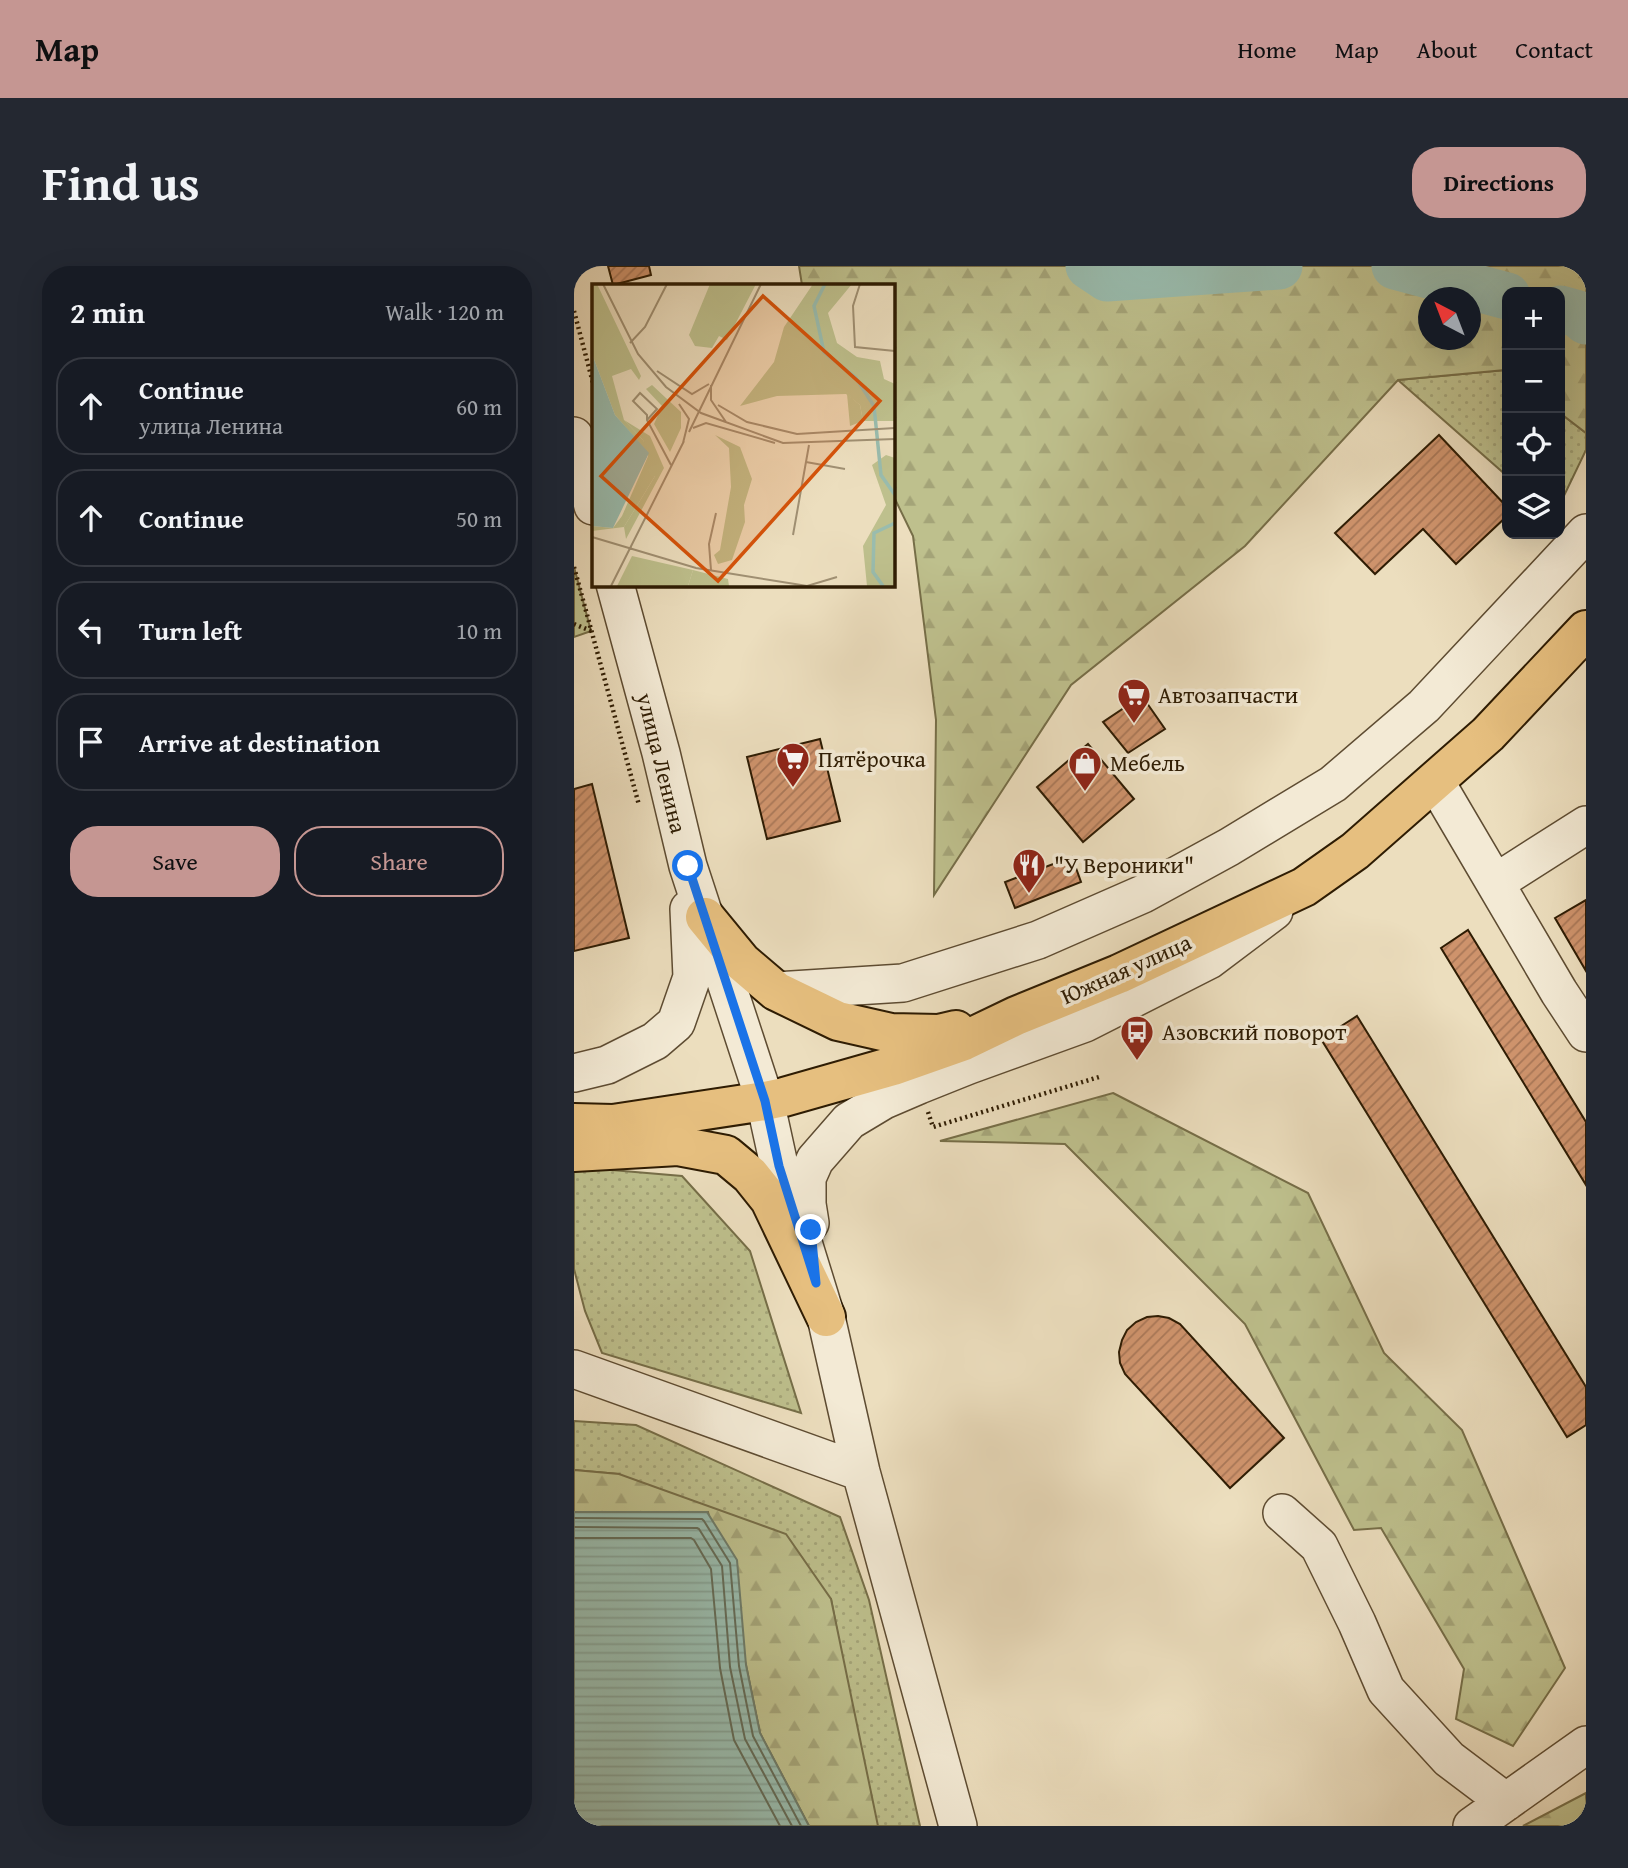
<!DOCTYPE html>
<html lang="en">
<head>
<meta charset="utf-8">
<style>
  :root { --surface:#171b24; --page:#242831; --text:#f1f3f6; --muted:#9ea1a6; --line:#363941; --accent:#c59692 }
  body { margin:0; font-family:"Gentium Book Plus",serif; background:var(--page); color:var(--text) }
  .controls { position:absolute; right:21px; top:21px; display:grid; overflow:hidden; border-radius:14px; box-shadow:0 7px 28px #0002 }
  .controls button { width:63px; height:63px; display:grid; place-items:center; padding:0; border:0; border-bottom:2px solid var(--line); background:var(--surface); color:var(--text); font:35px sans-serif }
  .compass { position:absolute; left:844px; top:21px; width:63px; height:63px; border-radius:50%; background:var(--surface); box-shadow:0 7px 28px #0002; rotate:318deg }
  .stop { position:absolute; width:21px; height:21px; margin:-16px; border:5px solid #1a73e8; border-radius:50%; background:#fff }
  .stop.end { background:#1a73e8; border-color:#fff; box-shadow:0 2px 7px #0008 }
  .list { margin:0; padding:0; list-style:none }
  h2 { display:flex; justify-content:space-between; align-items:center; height:91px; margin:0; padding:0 28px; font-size:30px }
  h2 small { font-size:23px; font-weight:400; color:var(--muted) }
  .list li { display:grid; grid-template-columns:46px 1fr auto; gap:21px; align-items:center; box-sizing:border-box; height:98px; margin:0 14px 14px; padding:0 14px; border:2px solid var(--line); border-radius:28px }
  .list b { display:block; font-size:26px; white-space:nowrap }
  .list p { margin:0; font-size:23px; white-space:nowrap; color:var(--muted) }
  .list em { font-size:23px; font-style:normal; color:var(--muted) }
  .actions { display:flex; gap:14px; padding:21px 28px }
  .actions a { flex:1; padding:16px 0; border:2px solid var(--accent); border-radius:28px; text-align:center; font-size:24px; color:var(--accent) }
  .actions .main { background:var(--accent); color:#111 }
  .icon { flex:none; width:38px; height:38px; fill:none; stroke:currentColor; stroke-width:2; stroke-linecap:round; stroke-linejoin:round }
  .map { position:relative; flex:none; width:1012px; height:1560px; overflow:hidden; border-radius:28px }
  header { display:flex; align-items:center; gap:42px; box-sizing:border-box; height:98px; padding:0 35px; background:var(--accent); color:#111 }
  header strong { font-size:33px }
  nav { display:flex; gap:38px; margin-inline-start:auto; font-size:24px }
  .intro { display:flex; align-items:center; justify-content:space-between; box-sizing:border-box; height:168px; padding:0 42px }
  h1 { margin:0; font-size:49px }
  .button { padding:18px 32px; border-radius:28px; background:var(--accent); color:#111; font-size:24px; font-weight:700 }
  main { display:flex; gap:42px; padding:0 42px }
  aside { flex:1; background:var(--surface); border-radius:28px; box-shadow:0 7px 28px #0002 }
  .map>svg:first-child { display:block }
</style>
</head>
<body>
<header>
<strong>Map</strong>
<nav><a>Home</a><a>Map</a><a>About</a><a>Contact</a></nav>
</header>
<div class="intro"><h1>Find us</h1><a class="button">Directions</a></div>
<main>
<aside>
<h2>2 min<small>Walk · 120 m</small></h2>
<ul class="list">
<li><svg class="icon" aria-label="ahead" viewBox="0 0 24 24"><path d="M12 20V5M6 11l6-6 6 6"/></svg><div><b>Continue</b><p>улица Ленина</p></div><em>60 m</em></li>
<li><svg class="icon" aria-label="ahead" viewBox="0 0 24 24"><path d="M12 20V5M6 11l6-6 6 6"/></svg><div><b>Continue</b></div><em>50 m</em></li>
<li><svg class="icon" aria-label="left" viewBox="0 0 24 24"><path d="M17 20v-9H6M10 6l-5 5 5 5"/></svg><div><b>Turn left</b></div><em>10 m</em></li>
<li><svg class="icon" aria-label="arrive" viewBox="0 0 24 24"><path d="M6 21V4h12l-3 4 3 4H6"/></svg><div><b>Arrive at destination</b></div></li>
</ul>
<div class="actions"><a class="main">Save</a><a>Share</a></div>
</aside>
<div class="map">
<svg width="1012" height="1560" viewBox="0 0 1012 1560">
  <defs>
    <pattern id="grass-dots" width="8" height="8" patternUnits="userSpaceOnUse" patternTransform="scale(1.75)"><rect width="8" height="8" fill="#bec08d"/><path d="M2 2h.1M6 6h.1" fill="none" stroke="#a4a478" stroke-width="1.8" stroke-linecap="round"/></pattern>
    <pattern id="forest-firs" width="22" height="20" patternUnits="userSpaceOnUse" patternTransform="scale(1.75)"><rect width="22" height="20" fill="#bec08d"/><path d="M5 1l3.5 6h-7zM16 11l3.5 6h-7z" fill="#a4a478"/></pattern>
    <pattern id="water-rules" width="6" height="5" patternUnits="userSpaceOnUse" patternTransform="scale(1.75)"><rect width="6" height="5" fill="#99bcae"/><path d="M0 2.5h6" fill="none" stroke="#84a194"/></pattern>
    <pattern id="building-hatch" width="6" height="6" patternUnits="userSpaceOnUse" patternTransform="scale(1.75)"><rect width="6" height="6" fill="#ce936c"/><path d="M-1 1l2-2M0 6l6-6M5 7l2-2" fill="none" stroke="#a87757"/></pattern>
  </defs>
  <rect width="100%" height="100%" fill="#ecdebe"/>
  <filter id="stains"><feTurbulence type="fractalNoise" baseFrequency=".00286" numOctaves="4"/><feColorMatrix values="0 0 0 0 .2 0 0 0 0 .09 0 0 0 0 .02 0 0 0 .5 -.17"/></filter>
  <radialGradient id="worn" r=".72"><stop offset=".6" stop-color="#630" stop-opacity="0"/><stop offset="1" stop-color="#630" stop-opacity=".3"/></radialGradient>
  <!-- grass -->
  <path fill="url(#grass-dots)" stroke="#766e48" stroke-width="2" d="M932 104 933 105V210L824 114Z
    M986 147 1012 167V184L986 238Z
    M14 902 108 910 176 985 227 1147 28 1087 11 1045 0 1003V903Z
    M0 1155 62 1159 266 1251 295 1334 346 1560H300L257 1333 45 1208 0 1204Z"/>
  <!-- forest -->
  <path fill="url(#forest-firs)" stroke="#766e48" stroke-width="2" fill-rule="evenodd" d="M225 0H1012V167L986 147V26H933V105L931 104 824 114 671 280 497 419 360 629 362 454 339 270 319 229 318 19H228ZM855 32H897V74H855Z
    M539 827 734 927 810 1087 888 1164 991 1402 939 1480 882 1453 890 1403 807 1262 780 1264 671 1058 491 878 366 875Z
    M0 1204 45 1208 212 1268 257 1333 304 1560H235L186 1467 172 1399 134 1246H0Z
    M1012 1527V1560H949Z"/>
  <!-- park -->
  <path fill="#bec08d" stroke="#766e48" stroke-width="2" d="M0 301 17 365 0 371Z"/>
  <!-- water -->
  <path fill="url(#water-rules)" stroke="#6e7c6a" stroke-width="2" d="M0 1246H133L163 1294 172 1399 186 1467 235 1560H0Z"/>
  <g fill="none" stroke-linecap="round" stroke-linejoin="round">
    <!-- shore -->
    <path stroke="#646c58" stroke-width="2" d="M0 1252 128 1253 130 1255 156 1297 165 1400 179 1470 227 1560
      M0 1261 123 1262 125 1263 148 1300 156 1401 171 1473 218 1560
      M0 1272H117L120 1274 137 1303 146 1402 160 1474 206 1560"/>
    <!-- river -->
    <path stroke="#99bcae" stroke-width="47" d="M515 0 533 12 705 0
      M821 0 933 30
      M986 43 1004 48 1012 55"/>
  </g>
  <!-- building -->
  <path fill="url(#building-hatch)" stroke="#2e1c03" stroke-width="2" d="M34 0H75L77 9 39 19Z
    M865 169 933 241V250L882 298 849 263 801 308 761 267Z
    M568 430 591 463 554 487 529 456Z
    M246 473 266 555 193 573 173 491Z
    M514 478 560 533 509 576 463 521Z
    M18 518 55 672 0 685V523Z
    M498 591 507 616 441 642 431 616Z
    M1012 634V705L981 652Z
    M894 664 1012 856V919L867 682Z
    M783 750 1012 1121V1159L993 1171 747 773Z
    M584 1050 595 1052 606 1058 710 1172 656 1222 551 1108 546 1097 545 1086 548 1074 553 1064 562 1056 573 1051Z"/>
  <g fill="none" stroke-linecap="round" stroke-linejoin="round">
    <defs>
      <path id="minor" d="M0 170 19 240
        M41 318 87 487 114 600 191 835 205 899 252 1051 287 1206 384 1560
        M861 515 985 726 1012 767
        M921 617 1012 559
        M202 725 329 717 464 674 569 628 655 581 759 518 850 440 1012 267
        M0 807 33 799 81 775 102 757 118 711 115 643
        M236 957 233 938V912L241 894 275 855 310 834 345 819 395 799 511 757 635 694 700 645
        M0 1103 287 1206
        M708 1247 745 1280 783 1357 812 1424 875 1493 932 1536
        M898 1560 1012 1479"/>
      <path id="highway" d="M131 651 168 696 202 725 264 755 317 767 365 768 382 764
        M0 857 39 858 191 835 210 831 319 800 390 775 442 750 545 708 730 621 781 585 914 468 1012 364
        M0 886 104 880 152 889 176 909 196 934 252 1051"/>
    </defs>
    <!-- minor casing -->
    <use href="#minor" stroke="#5e4c32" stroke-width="40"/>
    <!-- highway casing -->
    <use href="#highway" stroke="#2e1c03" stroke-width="42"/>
    <!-- path -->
    <path stroke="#2e1c03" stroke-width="4.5" stroke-dasharray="2 3.5" stroke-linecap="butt" d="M0 45 19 117
      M0 301 65 539
      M0 358 17 365
      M354 846 359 861 525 811"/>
    <!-- minor -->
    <use href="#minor" stroke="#f3ead5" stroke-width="37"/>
    <!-- highway -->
    <use href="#highway" stroke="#e6bf7f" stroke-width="38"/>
  </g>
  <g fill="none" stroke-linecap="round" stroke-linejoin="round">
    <!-- route -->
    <path stroke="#1a73e8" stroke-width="9" d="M114 600 191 835 205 900 242 1017 237 964"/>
  </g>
  <!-- icons -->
  <defs>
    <symbol id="supermarket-pin" viewBox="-11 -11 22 30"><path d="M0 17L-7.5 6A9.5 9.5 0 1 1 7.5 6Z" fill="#8f2418" stroke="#f3ead5"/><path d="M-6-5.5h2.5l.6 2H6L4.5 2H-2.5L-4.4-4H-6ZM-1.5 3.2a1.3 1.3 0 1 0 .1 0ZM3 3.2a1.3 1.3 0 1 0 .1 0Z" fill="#fff"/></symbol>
    <symbol id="shop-pin" viewBox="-11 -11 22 30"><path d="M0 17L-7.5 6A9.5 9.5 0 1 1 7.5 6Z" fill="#8f2418" stroke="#f3ead5"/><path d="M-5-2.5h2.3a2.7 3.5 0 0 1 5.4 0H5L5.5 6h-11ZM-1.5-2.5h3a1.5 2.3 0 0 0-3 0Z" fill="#fff"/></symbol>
    <symbol id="restaurant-pin" viewBox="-11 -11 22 30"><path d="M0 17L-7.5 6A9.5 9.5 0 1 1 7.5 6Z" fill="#8f2418" stroke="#f3ead5"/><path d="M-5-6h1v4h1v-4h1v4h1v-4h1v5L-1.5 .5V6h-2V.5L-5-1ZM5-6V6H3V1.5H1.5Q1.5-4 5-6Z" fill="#fff"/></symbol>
    <symbol id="bus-pin" viewBox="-11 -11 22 30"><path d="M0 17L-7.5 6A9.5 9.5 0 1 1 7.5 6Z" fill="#8f2418" stroke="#f3ead5"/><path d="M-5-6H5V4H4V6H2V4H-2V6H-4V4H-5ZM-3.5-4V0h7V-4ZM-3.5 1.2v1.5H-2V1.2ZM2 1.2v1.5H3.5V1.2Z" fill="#fff"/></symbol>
  </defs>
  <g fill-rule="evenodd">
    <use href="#supermarket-pin" x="541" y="410" width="38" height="52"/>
    <use href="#supermarket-pin" x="200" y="474" width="38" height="52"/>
    <use href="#shop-pin" x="492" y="478" width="38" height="52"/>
    <use href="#restaurant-pin" x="436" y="580" width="38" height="52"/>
    <use href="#bus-pin" x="544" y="747" width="38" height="52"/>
  </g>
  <g text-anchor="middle" stroke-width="7" stroke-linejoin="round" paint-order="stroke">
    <!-- poi labels -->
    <g font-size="23" fill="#2e1c03" stroke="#f3ead5" text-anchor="start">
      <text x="584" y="437">Автозапчасти</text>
      <text x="244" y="501">Пятёрочка</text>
      <text x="536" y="505">Мебель</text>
      <text x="480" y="607">"У Вероники"</text>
      <text x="588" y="774">Азовский поворот</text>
    </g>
    <!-- street labels -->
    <g font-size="23" fill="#2e1c03" stroke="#f3ead5">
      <text transform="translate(88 497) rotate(76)" y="8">улица Ленина</text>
      <text transform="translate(552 703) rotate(-24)" y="8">Южная улица</text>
    </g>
  </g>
  <!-- overview -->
  <g transform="translate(18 18)">
    <rect width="303" height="303" fill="#ecdebe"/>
    <path d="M60 101 89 128V144L78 168 62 140 70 122 54 105ZM255 110 268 121 271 137 258 142ZM32 136 58 152 72 184 34 255 32 243 63 192 51 156ZM40 272 101 286 96 302H25Z" fill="#bec08d"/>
    <path d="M0 0H5L49 92 47 96 39 85 20 92 32 136 51 156 64 180 63 192 32 243 0 247V242L21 244 30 232 57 170 23 131 0 70ZM221 0H260L236 29 245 59 265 73 288 77 292 95 303 100 302 137H271L268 121 254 110 185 112 148 122 182 78 192 43ZM123 151 148 163 160 195 152 221 153 238 140 276 126 280 122 271 128 266 139 203 137 164ZM294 171 303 174V302H275L271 262 294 221 280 181ZM101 286 136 295 137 302H96Z" fill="#bec08d"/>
    <path d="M118 0H164L135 56 127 52 120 64 103 62 97 51Z" fill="#bec08d"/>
    <path d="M0 70 23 131 57 169 21 244 0 242Z" fill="#99bcae"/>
    <path fill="none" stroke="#99bcae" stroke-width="3.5" d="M233 0 222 22 232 68 264 94 282 122 289 191 303 211M291 302 281 288 282 249 303 239"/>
    <path fill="none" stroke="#a09073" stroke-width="2" d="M11 0 46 70 74 103 109 129 191 159 303 155M268 0 261 22 263 63 303 67M38 59 53 43 75 0M65 87 100 110 117 100M119 101V116L134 138M87 120 97 135 91 159M126 121 155 138 205 150 303 144M55 136 65 125 48 109 41 117 55 131V136L79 181M101 144 114 139 183 159M97 148 169 0M214 178 253 185M201 251 217 161M0 253 104 284 203 300 215 302 245 293M119 286 117 260 124 229M19 302 92 157"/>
    <path fill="#d5530b" fill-opacity="0.15" stroke="#d5530b" stroke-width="3.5" d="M171 12 288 117 126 297 9 192Z"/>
    <rect width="303" height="303" fill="none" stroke="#2e1c03" stroke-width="3.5"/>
  </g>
  <rect width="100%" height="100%" filter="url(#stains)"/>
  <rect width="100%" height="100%" fill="url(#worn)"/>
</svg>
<div class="controls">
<button>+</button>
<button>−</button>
<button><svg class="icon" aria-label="locate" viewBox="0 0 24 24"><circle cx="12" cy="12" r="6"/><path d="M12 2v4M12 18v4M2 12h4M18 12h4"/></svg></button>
<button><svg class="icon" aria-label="layers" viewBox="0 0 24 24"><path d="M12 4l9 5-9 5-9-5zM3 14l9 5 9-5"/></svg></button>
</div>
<svg class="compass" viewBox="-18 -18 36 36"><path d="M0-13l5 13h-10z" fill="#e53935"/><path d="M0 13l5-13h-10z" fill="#9ea1a6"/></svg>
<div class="stop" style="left:114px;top:600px"></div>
<div class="stop end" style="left:237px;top:964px"></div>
</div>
</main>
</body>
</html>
